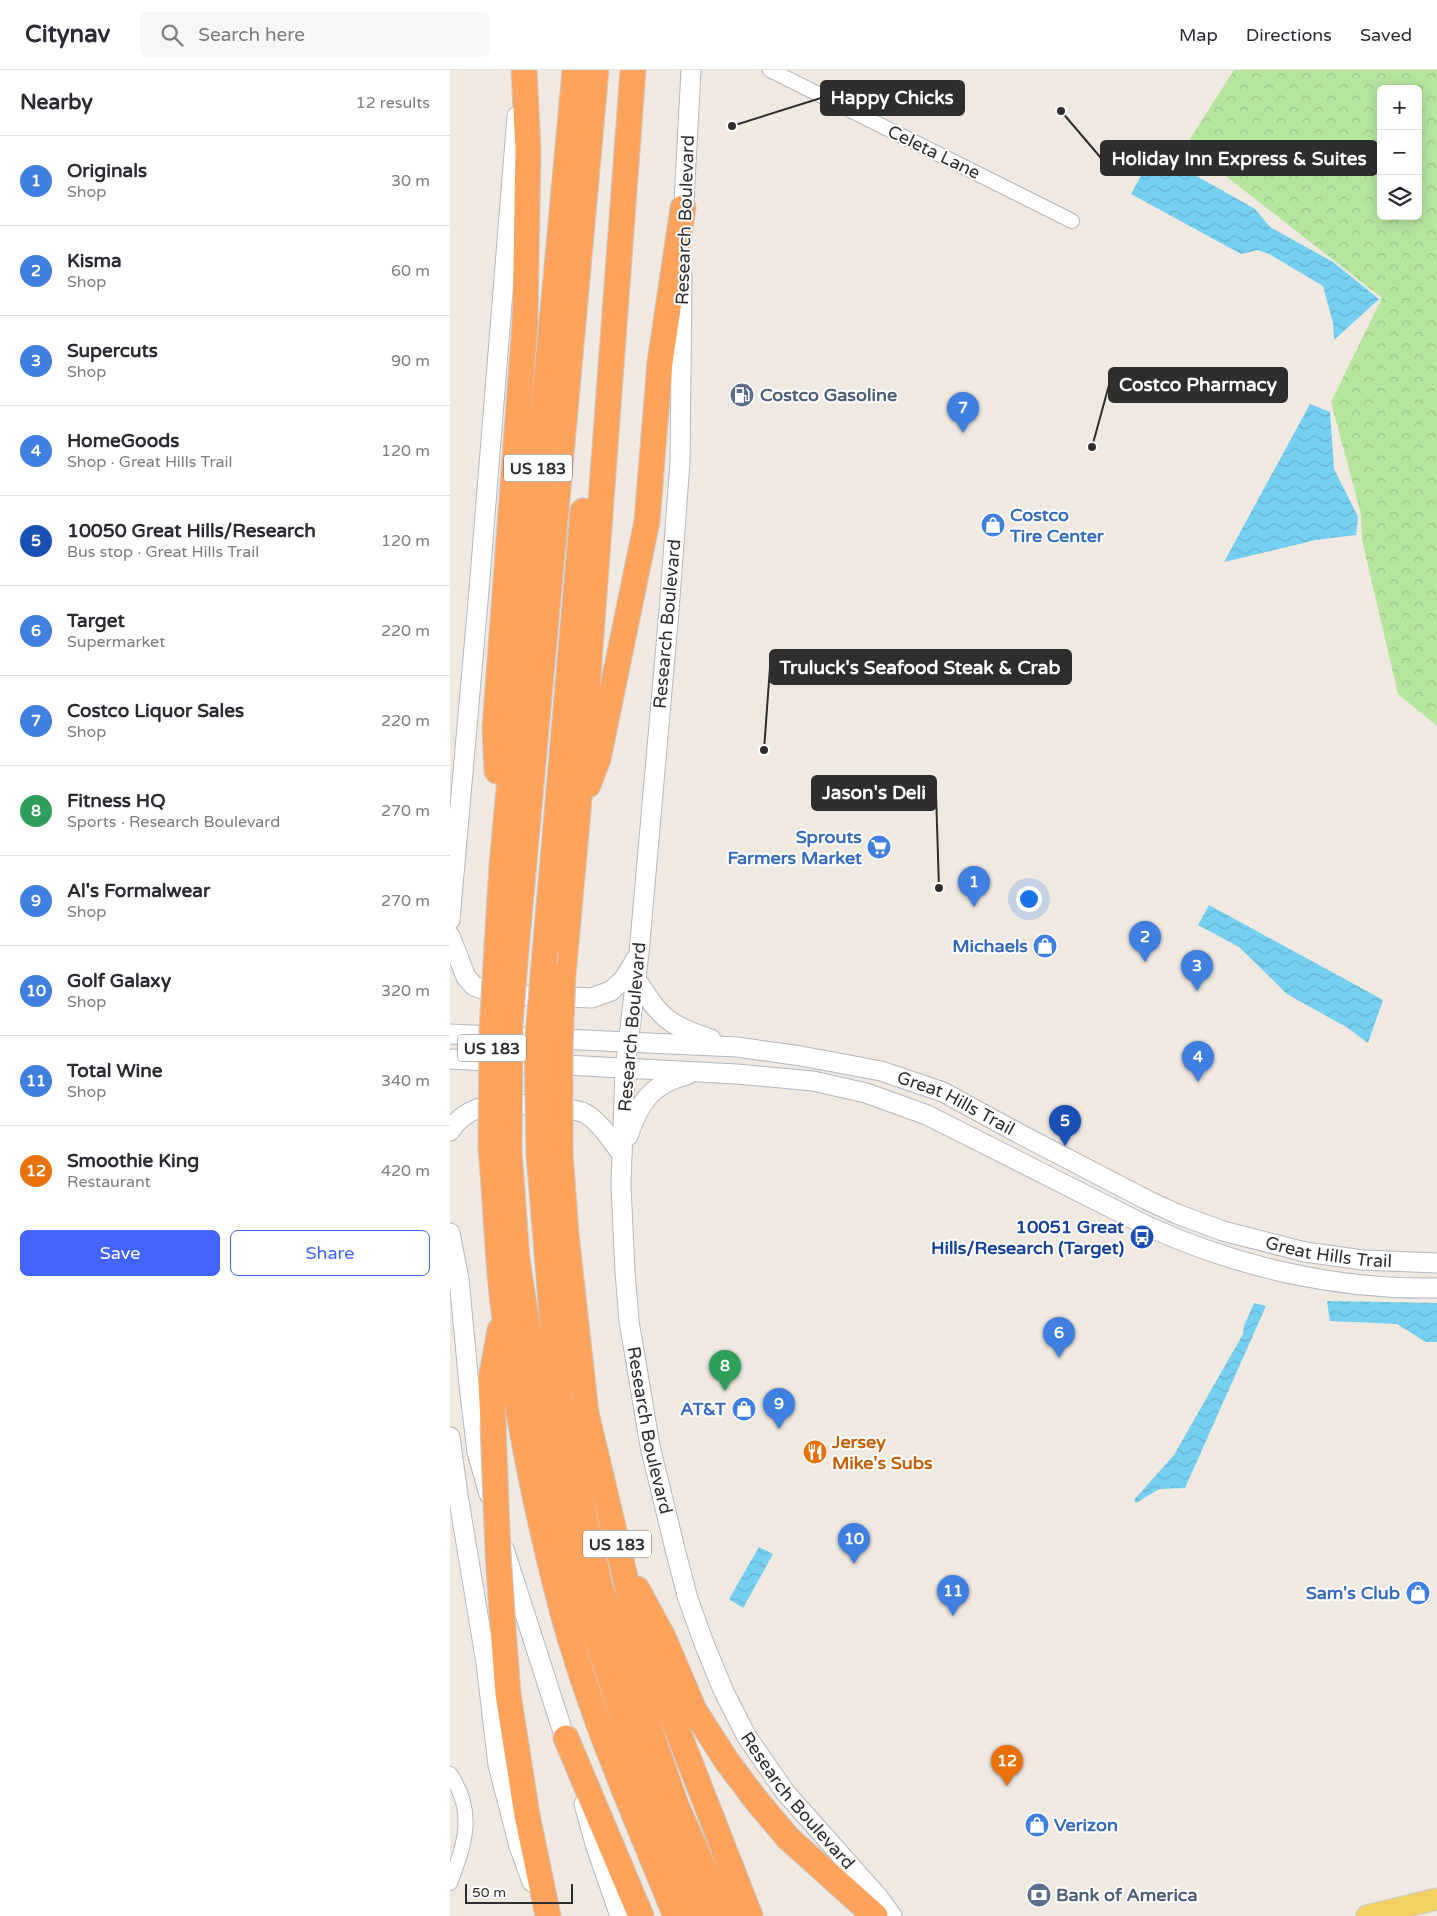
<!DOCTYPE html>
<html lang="en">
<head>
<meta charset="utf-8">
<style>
  :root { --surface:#fff; --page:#f7f7f7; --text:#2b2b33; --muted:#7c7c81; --line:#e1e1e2; --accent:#4264fb }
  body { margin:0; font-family:"Varela Round",sans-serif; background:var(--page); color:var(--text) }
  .controls { position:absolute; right:15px; top:15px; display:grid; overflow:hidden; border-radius:8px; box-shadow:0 2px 12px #0003 }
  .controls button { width:45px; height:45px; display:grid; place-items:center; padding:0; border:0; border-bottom:1px solid var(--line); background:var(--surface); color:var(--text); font:25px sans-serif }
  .scale { position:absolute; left:15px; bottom:12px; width:108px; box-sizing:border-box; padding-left:5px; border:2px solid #2e2e2e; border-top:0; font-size:14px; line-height:18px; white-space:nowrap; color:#2e2e2e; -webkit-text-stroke:4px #fff; paint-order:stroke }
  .you { position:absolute; left:578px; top:828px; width:18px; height:18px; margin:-12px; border:4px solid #fff; border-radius:50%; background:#1a73e8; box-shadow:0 0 0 8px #1a73e833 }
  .badge { display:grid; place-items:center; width:32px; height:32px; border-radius:50%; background:var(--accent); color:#fff; font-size:16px; font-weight:700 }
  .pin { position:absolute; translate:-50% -41px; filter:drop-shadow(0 1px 2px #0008) }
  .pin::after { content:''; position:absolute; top:26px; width:18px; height:15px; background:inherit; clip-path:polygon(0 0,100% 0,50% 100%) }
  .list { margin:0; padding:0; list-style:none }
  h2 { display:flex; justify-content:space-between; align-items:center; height:65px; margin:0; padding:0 20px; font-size:21px }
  h2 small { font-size:16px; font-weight:400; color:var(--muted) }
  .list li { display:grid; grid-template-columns:32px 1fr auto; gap:15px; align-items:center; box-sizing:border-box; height:90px; padding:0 20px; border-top:1px solid var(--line) }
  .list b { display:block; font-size:19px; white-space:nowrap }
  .list p { margin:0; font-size:16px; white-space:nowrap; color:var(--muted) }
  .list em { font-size:16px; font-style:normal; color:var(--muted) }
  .actions { display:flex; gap:10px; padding:15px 20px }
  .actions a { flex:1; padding:11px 0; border:1px solid var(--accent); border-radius:8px; text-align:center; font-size:18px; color:var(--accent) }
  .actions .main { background:var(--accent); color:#fff }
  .icon { flex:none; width:28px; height:28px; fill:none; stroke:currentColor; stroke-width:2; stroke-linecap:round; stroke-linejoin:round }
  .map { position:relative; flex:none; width:987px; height:1846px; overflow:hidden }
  header { display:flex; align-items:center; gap:30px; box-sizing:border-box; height:70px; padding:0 25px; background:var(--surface); border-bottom:1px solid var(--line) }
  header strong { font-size:24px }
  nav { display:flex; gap:28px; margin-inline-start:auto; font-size:18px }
  .search { width:350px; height:45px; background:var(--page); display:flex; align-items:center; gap:12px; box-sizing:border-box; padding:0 18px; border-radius:8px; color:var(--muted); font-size:19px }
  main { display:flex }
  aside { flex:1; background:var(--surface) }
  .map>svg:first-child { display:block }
</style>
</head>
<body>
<header>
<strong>Citynav</strong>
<div class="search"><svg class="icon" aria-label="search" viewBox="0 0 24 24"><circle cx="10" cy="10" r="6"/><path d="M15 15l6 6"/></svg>Search here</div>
<nav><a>Map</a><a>Directions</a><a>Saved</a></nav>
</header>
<main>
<aside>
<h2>Nearby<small>12 results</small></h2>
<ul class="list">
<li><span class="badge" style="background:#3f7fe0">1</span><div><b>Originals</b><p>Shop</p></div><em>30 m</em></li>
<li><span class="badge" style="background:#3f7fe0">2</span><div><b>Kisma</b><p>Shop</p></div><em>60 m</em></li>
<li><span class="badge" style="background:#3f7fe0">3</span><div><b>Supercuts</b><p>Shop</p></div><em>90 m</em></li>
<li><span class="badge" style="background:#3f7fe0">4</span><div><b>HomeGoods</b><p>Shop · Great Hills Trail</p></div><em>120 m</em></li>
<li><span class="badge" style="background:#1a4fb4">5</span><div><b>10050 Great Hills/Research</b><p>Bus stop · Great Hills Trail</p></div><em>120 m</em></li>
<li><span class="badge" style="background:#3f7fe0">6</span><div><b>Target</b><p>Supermarket</p></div><em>220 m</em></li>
<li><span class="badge" style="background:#3f7fe0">7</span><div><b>Costco Liquor Sales</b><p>Shop</p></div><em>220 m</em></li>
<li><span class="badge" style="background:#2e9e5b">8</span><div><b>Fitness HQ</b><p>Sports · Research Boulevard</p></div><em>270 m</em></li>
<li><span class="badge" style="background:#3f7fe0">9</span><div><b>Al's Formalwear</b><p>Shop</p></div><em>270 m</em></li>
<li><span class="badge" style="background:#3f7fe0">10</span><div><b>Golf Galaxy</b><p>Shop</p></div><em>320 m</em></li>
<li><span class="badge" style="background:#3f7fe0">11</span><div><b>Total Wine</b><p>Shop</p></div><em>340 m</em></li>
<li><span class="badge" style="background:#e8710a">12</span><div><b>Smoothie King</b><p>Restaurant</p></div><em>420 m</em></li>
</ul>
<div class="actions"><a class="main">Save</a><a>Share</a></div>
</aside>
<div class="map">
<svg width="987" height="1846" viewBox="0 0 987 1846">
  <defs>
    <pattern id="forest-crowns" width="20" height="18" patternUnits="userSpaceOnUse" patternTransform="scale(1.25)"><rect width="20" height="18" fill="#b6e59e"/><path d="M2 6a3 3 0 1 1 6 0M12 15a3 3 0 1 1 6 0" fill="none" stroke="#9dc588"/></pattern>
    <pattern id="water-waves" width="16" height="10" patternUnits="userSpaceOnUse" patternTransform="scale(1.25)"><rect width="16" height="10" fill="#75cff0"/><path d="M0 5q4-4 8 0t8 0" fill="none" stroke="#66b2ce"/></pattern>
  </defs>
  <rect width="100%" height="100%" fill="#efe9e1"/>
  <!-- forest -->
  <path fill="url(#forest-crowns)" fill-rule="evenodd" d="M784 0H987V656L948 624 912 470 911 444 881 332 932 228 736 75ZM931 19H968V146H931Z"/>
  <!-- water -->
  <path fill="url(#water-waves)" d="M704 82 805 139 820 157 883 192 929 229 884 270 883 253 873 216 819 184 808 180 791 184 681 124Z
    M860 334 880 342 884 399 908 447 906 465 866 470 774 492Z
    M759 835 933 930 918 973 898 958 837 924 789 877 748 855Z
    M877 1231 987 1233V1272H976L947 1254 880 1251Z
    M804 1233 816 1236 735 1418 709 1419 686 1433 684 1430 724 1385 793 1264 794 1256Z
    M309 1477 323 1484 293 1538 279 1529Z"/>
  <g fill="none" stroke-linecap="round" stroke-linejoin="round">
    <defs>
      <path id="street" d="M320 0 622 151
        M0 1704C26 1742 15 1773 0 1813"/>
      <g id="secondary">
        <path d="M233 151 241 0"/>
        <path id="s1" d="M232 206 230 392 219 541 189 883 175 999 171 1115 175 1202 179 1251 200 1376 226 1483 238 1529 255 1576 274 1622 297 1667 335 1722 429 1828 442 1846"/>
        <path d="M0 850 29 520 67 46"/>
        <path d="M0 866 16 907 24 916 46 924 141 928 161 921 174 909 186 889"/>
        <path d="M186 909C211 948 217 955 261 969"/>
        <path id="s2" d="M0 964 287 977 351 986 431 1001 493 1022 568 1063 697 1130 727 1144 773 1161 855 1182 913 1190 987 1193"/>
        <path d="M0 989 287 1004 363 1011 416 1023 477 1045 697 1156C787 1197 887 1220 987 1218"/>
        <path d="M0 1061C22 1026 67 1033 102 1038 111 1039 124 1039 132 1042 149 1049 161 1071 172 1084"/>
        <path d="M178 1066C189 1033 202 1013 237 1005"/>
        <path d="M0 1163 9 1209 19 1315 27 1382 39 1424"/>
        <path d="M0 1367 8 1425 36 1593 48 1695 69 1776 82 1812"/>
        <path d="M54 1479 119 1681"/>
        <path d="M134 1734 145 1774 170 1846"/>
      </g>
      <path id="primary" d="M917 1846 987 1829"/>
      <path id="highway" d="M47 701 45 658 75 253 78 79 74 0
        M138 715 148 689 197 451 210 292 233 138
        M47 876 52 795 125 0
        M66 880 146 0
        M95 882 133 441
        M113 905 128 741 183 0
        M41 1079C46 1133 47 1188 54 1242 66 1340 85 1436 110 1532 138 1640 184 1743 226 1846
        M59 1082 67 1189 93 1361 139 1546 210 1757 249 1846
        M110 1083 116 1164 136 1343 187 1557 300 1846
        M89 1084 109 1332 150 1517 226 1735 275 1846
        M43 1355 41 1309 50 1260
        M187 1519 213 1567 244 1640 276 1690 306 1730 338 1768 425 1846
        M53 1558 58 1624 77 1745 98 1846
        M116 1668 191 1846"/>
    </defs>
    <!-- street casing -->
    <use href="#street" stroke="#b4b7c1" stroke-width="16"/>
    <!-- secondary casing -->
    <use href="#secondary" stroke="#b4b7c1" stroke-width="21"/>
    <!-- primary casing -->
    <use href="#primary" stroke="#c9c9c9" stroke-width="23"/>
    <!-- highway casing -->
    <use href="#highway" stroke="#c9c9c9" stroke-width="27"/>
    <!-- street -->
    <use href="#street" stroke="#fff" stroke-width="14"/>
    <!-- secondary -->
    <use href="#secondary" stroke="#fff" stroke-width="19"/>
    <!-- primary -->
    <use href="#primary" stroke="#f2d163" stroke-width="21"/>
    <!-- highway -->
    <use href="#highway" stroke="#ffa35c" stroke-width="25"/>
    <defs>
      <path id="highway-bridge" d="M41 1079 42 961 47 876
        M59 1082 60 954 66 880
        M110 1083V976L113 905
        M89 1084 87 979 95 882
        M43 1355 48 1483 53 1558"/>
    </defs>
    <!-- highway-bridge casing -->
    <use href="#highway-bridge" stroke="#c9c9c9" stroke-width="27" stroke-linecap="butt"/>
    <!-- highway-bridge -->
    <use href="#highway-bridge" stroke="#ffa35c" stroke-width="25"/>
  </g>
  <!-- icons -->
  <defs>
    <symbol id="fuel-disc" viewBox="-11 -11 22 22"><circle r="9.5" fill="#5c6f8a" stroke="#fff"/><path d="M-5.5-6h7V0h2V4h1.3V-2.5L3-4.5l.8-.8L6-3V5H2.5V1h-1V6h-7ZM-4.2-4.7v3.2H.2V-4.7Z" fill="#fff"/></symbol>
    <symbol id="shop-disc" viewBox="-11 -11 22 22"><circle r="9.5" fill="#3f7fe0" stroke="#fff"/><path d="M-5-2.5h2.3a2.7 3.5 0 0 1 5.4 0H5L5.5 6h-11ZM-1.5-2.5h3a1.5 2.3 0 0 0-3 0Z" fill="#fff"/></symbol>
    <symbol id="supermarket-disc" viewBox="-11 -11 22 22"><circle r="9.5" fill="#3f7fe0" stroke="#fff"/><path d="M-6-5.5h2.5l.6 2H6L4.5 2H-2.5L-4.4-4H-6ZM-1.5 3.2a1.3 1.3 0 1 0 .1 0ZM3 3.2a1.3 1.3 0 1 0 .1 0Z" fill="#fff"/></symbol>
    <symbol id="bus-disc" viewBox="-11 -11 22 22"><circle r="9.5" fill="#1a4fb4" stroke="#fff"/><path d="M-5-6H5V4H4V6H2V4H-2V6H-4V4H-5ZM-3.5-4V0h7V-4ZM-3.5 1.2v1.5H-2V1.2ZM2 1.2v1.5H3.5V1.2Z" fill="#fff"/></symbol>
    <symbol id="restaurant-disc" viewBox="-11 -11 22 22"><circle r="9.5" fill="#e8710a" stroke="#fff"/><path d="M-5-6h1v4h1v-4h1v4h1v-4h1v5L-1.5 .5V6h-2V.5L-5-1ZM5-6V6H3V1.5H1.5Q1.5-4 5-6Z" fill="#fff"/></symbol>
    <symbol id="bank-disc" viewBox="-11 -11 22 22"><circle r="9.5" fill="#5c6f8a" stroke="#fff"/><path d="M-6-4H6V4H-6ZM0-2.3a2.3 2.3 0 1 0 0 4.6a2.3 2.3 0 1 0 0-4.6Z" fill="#fff"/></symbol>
  </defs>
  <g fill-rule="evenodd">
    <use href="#fuel-disc" x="278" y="311" width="28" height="28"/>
    <use href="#shop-disc" x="529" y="441" width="28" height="28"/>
    <use href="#supermarket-disc" x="415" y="763" width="28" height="28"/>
    <use href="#shop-disc" x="581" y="862" width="28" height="28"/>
    <use href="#bus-disc" x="678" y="1153" width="28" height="28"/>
    <use href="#shop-disc" x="280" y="1325" width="28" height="28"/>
    <use href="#restaurant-disc" x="351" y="1368" width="28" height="28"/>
    <use href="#shop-disc" x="954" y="1509" width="28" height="28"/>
    <use href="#shop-disc" x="573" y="1741" width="28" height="28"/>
    <use href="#bank-disc" x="575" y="1811" width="28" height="28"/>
  </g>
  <g text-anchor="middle" stroke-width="4" stroke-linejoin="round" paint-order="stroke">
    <!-- shield labels -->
    <g fill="#fff" stroke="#6d6d6d" stroke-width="1">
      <rect x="54" y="384.5" width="68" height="27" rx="4"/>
      <rect x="8" y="964.5" width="68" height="27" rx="4"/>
      <rect x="133" y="1460.5" width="68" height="27" rx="4"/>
    </g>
    <g font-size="16" font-weight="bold" fill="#2e2e2e">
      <text x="88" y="404">US 183</text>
      <text x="42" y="984">US 183</text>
      <text x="167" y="1480">US 183</text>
    </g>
    <!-- street labels -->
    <g font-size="18" fill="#2e2e2e" stroke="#fff">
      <text transform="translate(484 82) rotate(26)" y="6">Celeta Lane</text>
      <text transform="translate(235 150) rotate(-88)" y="6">Research Boulevard</text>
      <text transform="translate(217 554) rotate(-85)" y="6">Research Boulevard</text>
      <text transform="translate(182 957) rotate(-85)" y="6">Research Boulevard</text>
      <text dy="6" stroke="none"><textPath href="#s2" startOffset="515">Great Hills Trail</textPath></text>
      <text dy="6" stroke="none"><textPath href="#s2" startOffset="920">Great Hills Trail</textPath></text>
      <text dy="6" stroke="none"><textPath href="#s1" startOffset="1159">Research Boulevard</textPath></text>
      <text dy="6" stroke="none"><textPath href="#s1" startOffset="1564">Research Boulevard</textPath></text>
    </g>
    <!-- service labels -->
    <g font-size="18" font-weight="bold" fill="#4e5e75" stroke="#fff" text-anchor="start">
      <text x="310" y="331">Costco Gasoline</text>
      <text x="606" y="1831">Bank of America</text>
    </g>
    <!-- shop labels -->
    <g font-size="18" font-weight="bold" fill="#366cbe" stroke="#fff" text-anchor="end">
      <text x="560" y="451" text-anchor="start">Costco<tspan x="560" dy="21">Tire Center</tspan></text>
      <text x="412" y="773">Sprouts<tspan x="412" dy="21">Farmers Market</tspan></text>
      <text x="578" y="882">Michaels</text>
      <text x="276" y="1345">AT&amp;T</text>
      <text x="950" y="1529">Sam's Club</text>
      <text x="604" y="1761" text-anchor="start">Verizon</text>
    </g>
    <!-- transit labels -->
    <g font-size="18" font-weight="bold" fill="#164399" stroke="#fff" text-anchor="end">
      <text x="674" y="1163">10051 Great<tspan x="674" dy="21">Hills/Research (Target)</tspan></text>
    </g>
    <!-- food labels -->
    <g font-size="18" font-weight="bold" fill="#c56008" stroke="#fff" text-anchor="start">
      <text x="382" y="1378">Jersey<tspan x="382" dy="21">Mike's Subs</tspan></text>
    </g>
  </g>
  <!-- callouts -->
  <path fill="none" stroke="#2e2e2e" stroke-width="2" d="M282 56L371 28M611 41L651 88M642 377L659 315M314 680L320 597M489 818L486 723"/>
  <g fill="#2e2e2e" stroke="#fff" stroke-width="2">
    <circle cx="282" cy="56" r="5"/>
    <circle cx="611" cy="41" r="5"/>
    <circle cx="642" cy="377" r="5"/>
    <circle cx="314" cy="680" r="5"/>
    <circle cx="489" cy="818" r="5"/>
  </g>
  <g fill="#2e2e2e" stroke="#2e2e2e" stroke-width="2">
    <rect x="371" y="11" width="143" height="34" rx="5"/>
    <rect x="651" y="71" width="276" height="34" rx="5"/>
    <rect x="659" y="298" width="178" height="34" rx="5"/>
    <rect x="320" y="580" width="301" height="34" rx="5"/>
    <rect x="362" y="706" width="124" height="34" rx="5"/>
  </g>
  <g font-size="19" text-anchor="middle" font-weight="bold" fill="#fff">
    <text x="442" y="34">Happy Chicks</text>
    <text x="789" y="95">Holiday Inn Express &amp; Suites</text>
    <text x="748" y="321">Costco Pharmacy</text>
    <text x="470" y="604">Truluck's Seafood Steak &amp; Crab</text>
    <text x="424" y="729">Jason's Deli</text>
  </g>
</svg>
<div class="controls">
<button>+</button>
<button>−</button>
<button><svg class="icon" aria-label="layers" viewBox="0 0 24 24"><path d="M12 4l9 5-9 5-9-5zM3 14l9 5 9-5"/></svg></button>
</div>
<div class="scale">50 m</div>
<div class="you"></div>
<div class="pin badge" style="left:524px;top:837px;background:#3f7fe0">1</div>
<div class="pin badge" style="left:695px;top:892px;background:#3f7fe0">2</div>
<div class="pin badge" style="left:747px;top:921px;background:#3f7fe0">3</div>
<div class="pin badge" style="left:748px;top:1012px;background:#3f7fe0">4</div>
<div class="pin badge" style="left:615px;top:1076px;background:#1a4fb4">5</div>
<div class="pin badge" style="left:609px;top:1288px;background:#3f7fe0">6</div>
<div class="pin badge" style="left:513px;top:363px;background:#3f7fe0">7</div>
<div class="pin badge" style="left:275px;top:1321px;background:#2e9e5b">8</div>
<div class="pin badge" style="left:329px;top:1359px;background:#3f7fe0">9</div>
<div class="pin badge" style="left:404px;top:1494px;background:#3f7fe0">10</div>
<div class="pin badge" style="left:503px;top:1546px;background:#3f7fe0">11</div>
<div class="pin badge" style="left:557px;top:1716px;background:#e8710a">12</div>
</div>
</main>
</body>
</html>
